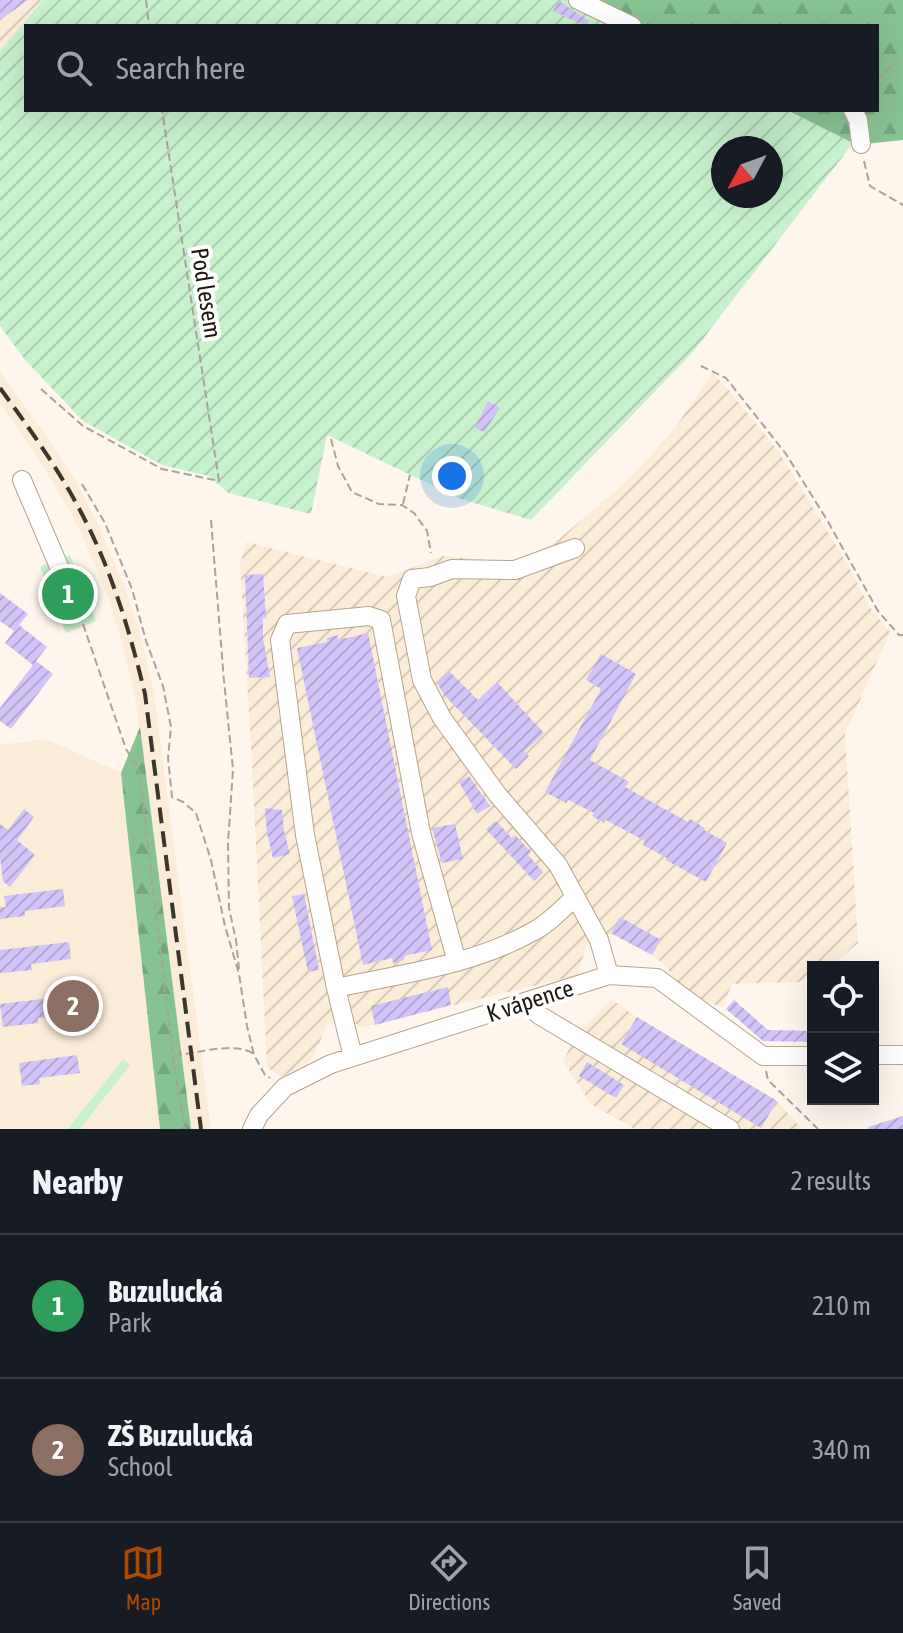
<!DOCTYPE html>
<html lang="en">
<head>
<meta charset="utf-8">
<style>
  :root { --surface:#171b24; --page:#20242c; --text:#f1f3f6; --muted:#9ea1a6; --line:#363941; --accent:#aa4a01 }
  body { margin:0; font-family:"Asap Condensed",sans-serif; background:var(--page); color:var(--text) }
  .controls { position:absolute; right:24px; bottom:24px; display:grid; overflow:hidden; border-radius:0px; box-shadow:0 8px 32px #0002 }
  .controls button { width:72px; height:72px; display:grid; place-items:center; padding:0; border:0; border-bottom:2px solid var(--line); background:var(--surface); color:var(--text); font:40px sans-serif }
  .compass { position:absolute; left:711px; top:136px; width:72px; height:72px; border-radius:50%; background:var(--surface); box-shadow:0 8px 32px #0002; rotate:229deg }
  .you { position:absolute; left:452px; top:476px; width:28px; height:28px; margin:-20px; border:6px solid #fff; border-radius:50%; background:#1a73e8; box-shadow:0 0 0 12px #1a73e833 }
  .badge { display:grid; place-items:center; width:52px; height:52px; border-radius:50%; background:var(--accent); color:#fff; font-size:26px; font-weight:700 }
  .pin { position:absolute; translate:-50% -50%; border:4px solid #fff; box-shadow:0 2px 8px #0006 }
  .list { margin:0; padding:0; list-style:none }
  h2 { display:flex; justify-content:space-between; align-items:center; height:104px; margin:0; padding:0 32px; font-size:34px }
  h2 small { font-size:26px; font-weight:400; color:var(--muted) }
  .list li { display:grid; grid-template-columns:52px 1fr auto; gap:24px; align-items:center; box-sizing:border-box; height:144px; padding:0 32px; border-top:2px solid var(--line) }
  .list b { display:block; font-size:30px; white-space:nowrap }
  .list p { margin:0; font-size:26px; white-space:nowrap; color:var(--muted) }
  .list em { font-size:26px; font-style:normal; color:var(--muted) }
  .icon { flex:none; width:44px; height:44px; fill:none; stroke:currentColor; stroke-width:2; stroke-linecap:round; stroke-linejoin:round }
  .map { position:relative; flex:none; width:903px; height:1129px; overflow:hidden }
  .search { position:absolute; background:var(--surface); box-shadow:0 8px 32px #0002; left:24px; right:24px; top:24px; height:88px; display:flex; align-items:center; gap:20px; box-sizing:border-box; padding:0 28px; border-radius:0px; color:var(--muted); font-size:30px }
  .sheet { height:392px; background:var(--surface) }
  nav { display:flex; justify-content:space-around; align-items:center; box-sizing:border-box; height:112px; border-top:2px solid var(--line); background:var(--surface); font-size:22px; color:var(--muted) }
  nav a { display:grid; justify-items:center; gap:4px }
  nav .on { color:var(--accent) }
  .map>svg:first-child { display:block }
</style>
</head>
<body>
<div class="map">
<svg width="903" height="1129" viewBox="0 0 903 1129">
  <defs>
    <pattern id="industrial-furrows" width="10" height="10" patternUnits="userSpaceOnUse" patternTransform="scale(2)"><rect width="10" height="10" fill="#fbecd8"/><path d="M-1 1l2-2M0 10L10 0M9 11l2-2" fill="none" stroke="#d7cab8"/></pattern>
    <pattern id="forest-firs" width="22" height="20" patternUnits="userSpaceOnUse" patternTransform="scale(2)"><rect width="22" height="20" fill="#87c291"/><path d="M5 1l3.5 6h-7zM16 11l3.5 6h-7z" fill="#74a67c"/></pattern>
    <pattern id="garden-furrows" width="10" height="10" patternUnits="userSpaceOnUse" patternTransform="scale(2)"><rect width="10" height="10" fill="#c7f1cd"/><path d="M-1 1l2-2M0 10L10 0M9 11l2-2" fill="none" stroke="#aaceaf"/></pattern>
    <pattern id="building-hatch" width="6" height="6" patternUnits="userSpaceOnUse" patternTransform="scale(2)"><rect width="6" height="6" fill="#d2c3f8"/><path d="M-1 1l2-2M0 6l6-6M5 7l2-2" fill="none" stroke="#b4a7d3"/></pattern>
  </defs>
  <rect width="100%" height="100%" fill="#fef6ec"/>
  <!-- built -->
  <path fill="#fbecd8" d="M0 372 45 434 76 482 97 522 126 590 142 641 154 693 211 1129H191L135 696 123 647 108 597 80 530 59 492 29 444 0 404Z
    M46 739 121 773 160 1129H0V745Z"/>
  <!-- industrial -->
  <path fill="url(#industrial-furrows)" d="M0 0H43L0 51Z
    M712 373 727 388 779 452 845 560 871 609 890 632 845 734 858 943 835 962 827 967H813V974L799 982 732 984 723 1007 694 999 680 989 666 966 652 955 611 934 586 946 578 975 360 1028 352 1019 326 1025 319 1045 308 1063 281 1077 267 1067 252 764 240 565 246 542 387 577 443 556 507 562 537 554 557 541 629 479 677 425Z
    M611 999 637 1017 777 1101 802 1129H635L591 1104 563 1061 575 1037Z"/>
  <!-- forest -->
  <path fill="url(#forest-firs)" d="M567 0H903V140L855 145 784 110H877V26H618Z
    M140 727 191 1129H160L121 773Z"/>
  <!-- park -->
  <path fill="#c7f1cd" d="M70 555 96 621 66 633 40 567Z
    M123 1059 130 1065 80 1129H68Z"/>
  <!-- garden -->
  <path fill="url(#garden-furrows)" fill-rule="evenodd" d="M43 0H568L623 26H26V110H787L853 143 693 352 531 520 461 499 327 435 311 514 228 493 209 476 162 465 83 421 26 361 0 326V51ZM723 148H771V196H723Z"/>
  <!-- building -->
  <path fill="url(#building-hatch)" d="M0 0H28L0 20Z
    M559 1 589 21 586 26 553 11Z
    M488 401 500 408 484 432 475 428Z
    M263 574 266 618H263V638L270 677 249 678 245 575Z
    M0 593 28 614 19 625 47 647 36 661 53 674 11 729 0 721V708L33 665 5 643 14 631 0 621Z
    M368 633 432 950 403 956 404 960 393 963 392 958 363 965 297 648 327 642V638L338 635V640Z
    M601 654 636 674 590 760 629 782 625 787 688 822 690 819 705 828 704 830 727 843 706 882 666 860 667 858 643 845 645 841 606 820 604 823 592 816 594 813 568 800 566 803 545 792 601 689 586 680Z
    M449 671 478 700 497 682 544 733 524 752 529 756 516 769 444 695 437 683Z
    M469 776 490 806 477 814 459 782Z
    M265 808 282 810 284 831 290 854 273 858 267 833Z
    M24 809 34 817 17 840 35 855 10 887 3 881 0 856V824L8 830Z
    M496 821 512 838 515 835 531 852 528 855 543 872 534 881 486 829Z
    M455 824 463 859 442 863 432 828Z
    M63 889 65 906 25 911V916L0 919V907H6L4 896Z
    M304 894 319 970 308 972 292 896Z
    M620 917 661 940 652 955 611 933Z
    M69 942 71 959 31 964 32 970 0 973V950Z
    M448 987 451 1005 375 1025 371 1006Z
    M76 995 78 1013 38 1018V1023L3 1027 0 1004Z
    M734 1000 768 1030 813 1031V1042L763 1041 726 1009Z
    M637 1017 777 1101 761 1128 621 1044Z
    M77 1055 80 1073 39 1078 40 1084 22 1086 19 1063Z
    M587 1062 624 1085 616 1098 579 1076Z
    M903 1116V1129H868V1127Z"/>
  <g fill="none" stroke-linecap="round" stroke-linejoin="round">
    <defs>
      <path id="minor" d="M578 0 632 26
        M853 110 858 120 861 144
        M22 480 78 611
        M575 548 515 570 452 569 430 577 412 579 406 596 422 680 442 718 497 794 558 865 599 940 609 975
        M457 962 421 833 381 620 369 616 287 624 280 640 292 734 305 835 336 988C401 974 473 965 532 932 548 924 562 909 575 897
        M336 988 353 1057
        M525 1003 539 1015 730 1129
        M873 1055H903
        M252 1129 259 1115 285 1087 331 1064 609 975 657 978 763 1056H813"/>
    </defs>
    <!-- minor casing -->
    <use href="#minor" stroke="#b7a38b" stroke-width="20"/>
    <!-- path -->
    <path stroke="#aaa399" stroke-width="2" stroke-dasharray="8 4" stroke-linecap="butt" d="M146 0 149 26
      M877 81 903 55
      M864 161 870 186 903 205
      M701 366 726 378 786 454 827 520 878 611 899 635H903
      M41 389 83 426 162 469 219 481 162 110
      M331 439 338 466 352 492 379 504 402 505 414 513 427 531 431 553
      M82 484 105 523 132 589 146 641 163 686 171 727 168 758 172 797 183 802 196 813 211 860 225 926 239 974 247 1026 254 1055 265 1075 270 1078
      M403 504 410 475
      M211 520 224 681 233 769 228 843 229 908 236 940 239 969
      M83 624 126 749 139 770 174 1066 185 1129
      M174 1056C196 1053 236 1041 254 1054
      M766 1071 768 1080 818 1129"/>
    <!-- minor -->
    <use href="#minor" stroke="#fff" stroke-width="18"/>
    <!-- rail -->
    <path stroke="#3c352b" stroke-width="4" stroke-dasharray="16 8" stroke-linecap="butt" d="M0 388C32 432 63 475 87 524 114 578 131 636 145 694L201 1129"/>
  </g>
  <g text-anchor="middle" stroke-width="8" stroke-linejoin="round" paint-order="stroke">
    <!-- street labels -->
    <g font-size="24" fill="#1e170e" stroke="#fff">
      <text transform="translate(206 293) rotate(81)" y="8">Pod lesem</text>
      <text transform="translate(530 1001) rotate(-18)" y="8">K vápence</text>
    </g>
  </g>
</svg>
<div class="controls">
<button><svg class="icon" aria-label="locate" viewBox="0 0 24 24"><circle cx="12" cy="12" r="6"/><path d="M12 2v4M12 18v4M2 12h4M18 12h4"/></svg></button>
<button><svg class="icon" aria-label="layers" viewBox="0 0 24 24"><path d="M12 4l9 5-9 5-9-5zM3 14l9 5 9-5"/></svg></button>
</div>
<svg class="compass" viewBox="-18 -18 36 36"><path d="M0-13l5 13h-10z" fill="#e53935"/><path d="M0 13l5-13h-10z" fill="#9ea1a6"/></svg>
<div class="you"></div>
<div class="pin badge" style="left:68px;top:594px;background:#2e9e5b">1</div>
<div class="pin badge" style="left:73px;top:1006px;background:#8d6e63">2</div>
<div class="search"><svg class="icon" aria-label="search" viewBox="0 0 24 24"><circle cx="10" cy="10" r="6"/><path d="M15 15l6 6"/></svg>Search here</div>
</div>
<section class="sheet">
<h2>Nearby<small>2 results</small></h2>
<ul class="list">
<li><span class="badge" style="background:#2e9e5b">1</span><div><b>Buzulucká</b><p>Park</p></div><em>210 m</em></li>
<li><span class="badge" style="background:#8d6e63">2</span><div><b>ZŠ Buzulucká</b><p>School</p></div><em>340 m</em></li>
</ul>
</section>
<nav>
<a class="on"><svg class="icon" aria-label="map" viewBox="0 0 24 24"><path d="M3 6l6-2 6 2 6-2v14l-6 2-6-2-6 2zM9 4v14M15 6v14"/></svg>Map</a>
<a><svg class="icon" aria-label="directions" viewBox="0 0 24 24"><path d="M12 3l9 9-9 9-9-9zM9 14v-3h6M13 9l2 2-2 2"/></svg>Directions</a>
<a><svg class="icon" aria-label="saved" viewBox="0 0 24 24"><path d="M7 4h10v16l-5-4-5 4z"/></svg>Saved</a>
</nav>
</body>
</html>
